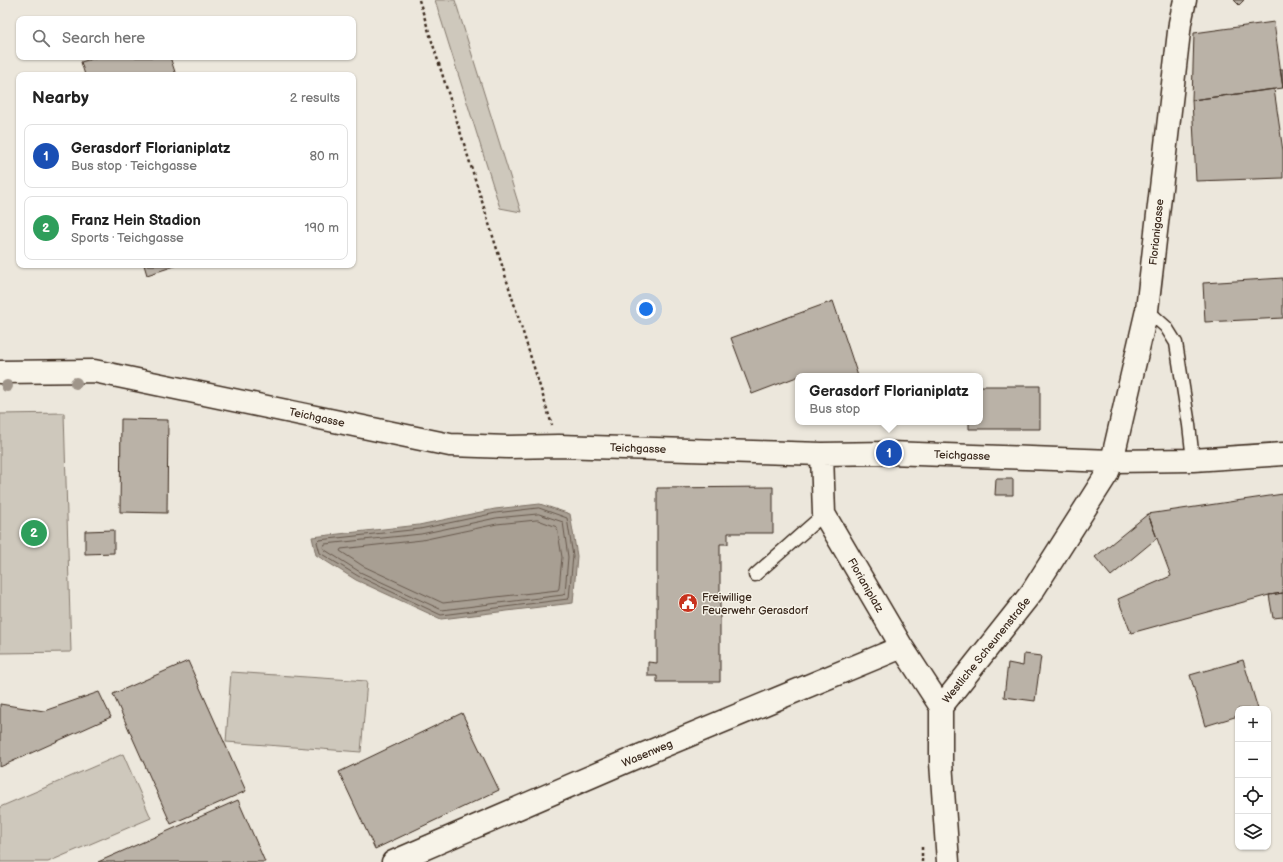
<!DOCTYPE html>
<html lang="en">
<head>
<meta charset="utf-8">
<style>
  :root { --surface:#fff; --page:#f6f6f6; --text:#222; --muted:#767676; --line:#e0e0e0; --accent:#111827 }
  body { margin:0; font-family:"Balsamiq Sans",sans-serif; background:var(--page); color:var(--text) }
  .controls { position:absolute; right:12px; bottom:12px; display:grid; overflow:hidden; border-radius:8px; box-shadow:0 1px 3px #0004 }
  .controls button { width:36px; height:36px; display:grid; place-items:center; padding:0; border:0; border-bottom:1px solid var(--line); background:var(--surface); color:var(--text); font:20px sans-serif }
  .you { position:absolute; left:646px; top:309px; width:14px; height:14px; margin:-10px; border:3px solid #fff; border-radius:50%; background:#1a73e8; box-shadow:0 0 0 6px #1a73e833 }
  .badge { display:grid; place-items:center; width:26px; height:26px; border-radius:50%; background:var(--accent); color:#fff; font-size:13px; font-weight:700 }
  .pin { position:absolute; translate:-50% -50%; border:2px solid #fff; box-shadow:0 1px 4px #0006 }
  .popup { position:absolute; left:795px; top:373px; width:188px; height:52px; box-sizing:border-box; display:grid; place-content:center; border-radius:8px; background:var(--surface); filter:drop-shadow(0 1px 3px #0005); font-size:13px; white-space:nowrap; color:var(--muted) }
  .popup b { font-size:15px; color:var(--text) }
  .popup::after { content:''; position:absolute; left:50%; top:100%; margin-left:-8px; border:8px solid transparent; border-top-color:var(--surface) }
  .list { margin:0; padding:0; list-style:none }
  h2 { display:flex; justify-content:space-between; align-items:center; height:52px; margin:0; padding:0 16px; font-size:17px }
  h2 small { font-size:13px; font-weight:400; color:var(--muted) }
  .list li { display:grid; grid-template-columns:26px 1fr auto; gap:12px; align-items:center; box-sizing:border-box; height:64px; margin:0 8px 8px; padding:0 8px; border:1px solid var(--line); border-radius:8px }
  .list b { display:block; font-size:15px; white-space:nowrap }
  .list p { margin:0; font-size:13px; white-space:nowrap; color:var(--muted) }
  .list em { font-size:13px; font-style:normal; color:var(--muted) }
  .icon { flex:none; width:22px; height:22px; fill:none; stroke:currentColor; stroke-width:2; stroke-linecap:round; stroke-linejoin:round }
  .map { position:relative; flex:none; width:1283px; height:862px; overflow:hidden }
  .search { position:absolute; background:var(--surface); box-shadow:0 1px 3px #0004; left:16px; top:16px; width:340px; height:44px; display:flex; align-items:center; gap:10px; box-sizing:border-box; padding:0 14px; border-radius:8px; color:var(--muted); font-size:15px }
  .panel { position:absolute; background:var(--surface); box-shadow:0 1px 3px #0004; left:16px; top:72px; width:340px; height:196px; border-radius:8px }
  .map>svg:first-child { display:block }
</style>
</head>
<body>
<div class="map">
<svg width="1283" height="862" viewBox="0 0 1283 862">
  <rect width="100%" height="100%" fill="#ece7dc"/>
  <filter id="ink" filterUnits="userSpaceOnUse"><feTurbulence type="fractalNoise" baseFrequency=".025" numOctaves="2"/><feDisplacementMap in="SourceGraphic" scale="8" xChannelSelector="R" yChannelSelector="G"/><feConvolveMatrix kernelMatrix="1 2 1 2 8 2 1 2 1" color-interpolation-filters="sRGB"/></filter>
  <g filter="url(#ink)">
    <!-- green -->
    <path fill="#cec8bc" stroke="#84796d" d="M435 0H455L521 212 500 208Z
      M64 413 71 652 0 653V414Z
      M231 672 367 681 361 752 226 742Z
      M123 754 151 818 48 862H0V807Z"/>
    <!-- water -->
    <path fill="#a89f93" stroke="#7c7064" d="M540 504 570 514 577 556 573 603 441 619 356 580 316 555 312 537 419 525 495 509Z"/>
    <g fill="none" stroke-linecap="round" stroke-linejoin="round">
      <!-- shore -->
      <path stroke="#67594d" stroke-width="1" d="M539 508 567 518 573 556 569 598 568 599 441 615 358 576 320 553 317 542 319 540 420 529 496 513Z
        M539 514 563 522 568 557 565 593 563 595 442 610 360 572 325 550 323 547 325 544 421 534 496 518Z
        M538 520 557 527 562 557 559 588 558 590 443 603 363 566 340 551 341 549 422 540 497 524Z"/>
    </g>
    <!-- building -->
    <path fill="#bab2a7" stroke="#3b2a1e" d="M1234 0H1244L1239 5Z
      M1274 22 1283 88 1192 100 1194 33Z
      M98 57H170L176 75H85L81 62Z
      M1280 69H1283V88Z
      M1274 89 1283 151V178L1196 181 1192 100Z
      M144 265H178L147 275Z
      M1283 278V318L1205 322 1203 283Z
      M833 301 858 376 802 375 752 394 731 338Z
      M980 386H1040V429H969V422H980Z
      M121 419 168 420 167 513 120 512Z
      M996 479H1013V495H995Z
      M773 487V533H728V544H720V682H657V676H648V662L657 663V488Z
      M1283 494V593L1269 595 1131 633 1118 599 1171 576 1148 514Z
      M1148 514 1157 538 1111 576 1095 557Z
      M114 530V553L85 554V531Z
      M1283 593V617L1273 618 1269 595Z
      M1024 654 1041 656 1035 701 1004 697 1008 663 1023 666Z
      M1243 660 1258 709H1238V716L1205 726 1190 675Z
      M188 661 246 791 171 824 113 694Z
      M99 692 111 717 0 767V704L44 711Z
      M462 713 499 790 375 849 339 772Z
      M238 800 265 862H98Z"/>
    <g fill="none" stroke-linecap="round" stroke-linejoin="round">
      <defs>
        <path id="lane" d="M1147 310 1166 327 1176 343 1189 425 1193 460
          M755 575 824 514"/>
        <path id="street" d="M0 372 94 371 450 445 508 447 559 446 822 454 889 453 1112 461 1193 460 1283 454
          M822 454 824 514 902 647 941 707
          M393 862 632 759 902 647
          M948 862 941 762V707L1032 592 1107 474 1112 461 1147 310 1180 23 1185 0"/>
      </defs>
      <!-- lane casing -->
      <use href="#lane" stroke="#3b2a1e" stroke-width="15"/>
      <!-- street casing -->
      <use href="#street" stroke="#3b2a1e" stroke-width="25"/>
      <!-- path -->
      <path stroke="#3b2a1e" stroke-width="2.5" stroke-dasharray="3 3" stroke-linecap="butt" d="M419 0 552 425
        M922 847V862"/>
      <!-- lane -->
      <use href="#lane" stroke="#f7f3e8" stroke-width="12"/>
      <!-- street -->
      <use href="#street" stroke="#f7f3e8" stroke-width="22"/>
    </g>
    <!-- trees -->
    <g fill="#9f958a">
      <circle cx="76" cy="383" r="6"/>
      <circle cx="7" cy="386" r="6"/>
    </g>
  </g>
  <!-- icons -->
  <defs>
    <symbol id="civic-disc" viewBox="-11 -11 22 22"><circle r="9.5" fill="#c8321e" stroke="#f7f3e8"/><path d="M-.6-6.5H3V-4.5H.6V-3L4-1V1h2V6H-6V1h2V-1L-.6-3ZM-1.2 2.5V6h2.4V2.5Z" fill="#fff"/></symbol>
  </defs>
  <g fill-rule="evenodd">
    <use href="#civic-disc" x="677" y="592" width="22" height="22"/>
  </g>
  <g text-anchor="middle" stroke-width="3" stroke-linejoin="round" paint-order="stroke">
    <!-- street labels -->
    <g font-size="11" fill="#3b2a1e" stroke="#f7f3e8">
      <text transform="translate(1156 232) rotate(-84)" y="4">Florianigasse</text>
      <text transform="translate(317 417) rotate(12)" y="4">Teichgasse</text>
      <text transform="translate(638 448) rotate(2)" y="4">Teichgasse</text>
      <text transform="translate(962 455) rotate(2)" y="4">Teichgasse</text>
      <text transform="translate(866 585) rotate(60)" y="4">Florianiplatz</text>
      <text transform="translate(986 650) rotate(-51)" y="4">Westliche Scheunenstraße</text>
      <text transform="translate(647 753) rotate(-23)" y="4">Wasenweg</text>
    </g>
    <!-- poi labels -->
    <g font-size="11" fill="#3b2a1e" stroke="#f7f3e8" text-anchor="start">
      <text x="702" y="601">Freiwillige<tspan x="702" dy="13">Feuerwehr Gerasdorf</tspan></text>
    </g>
  </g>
</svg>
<div class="controls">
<button>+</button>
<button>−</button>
<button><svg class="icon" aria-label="locate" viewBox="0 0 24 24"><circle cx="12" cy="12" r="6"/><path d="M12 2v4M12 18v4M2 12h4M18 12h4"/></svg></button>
<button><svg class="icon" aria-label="layers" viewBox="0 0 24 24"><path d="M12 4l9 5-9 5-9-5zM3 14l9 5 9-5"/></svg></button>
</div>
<div class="you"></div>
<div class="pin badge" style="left:889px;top:453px;background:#1a4fb4">1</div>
<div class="popup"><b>Gerasdorf Florianiplatz</b>Bus stop</div>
<div class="pin badge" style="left:34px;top:533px;background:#2e9e5b">2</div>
<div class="search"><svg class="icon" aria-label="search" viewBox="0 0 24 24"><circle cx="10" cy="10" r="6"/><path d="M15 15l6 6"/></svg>Search here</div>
<section class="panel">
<h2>Nearby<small>2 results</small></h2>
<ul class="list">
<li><span class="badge" style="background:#1a4fb4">1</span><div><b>Gerasdorf Florianiplatz</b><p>Bus stop · Teichgasse</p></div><em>80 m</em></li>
<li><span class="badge" style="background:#2e9e5b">2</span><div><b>Franz Hein Stadion</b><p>Sports · Teichgasse</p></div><em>190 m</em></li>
</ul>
</section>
</div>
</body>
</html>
